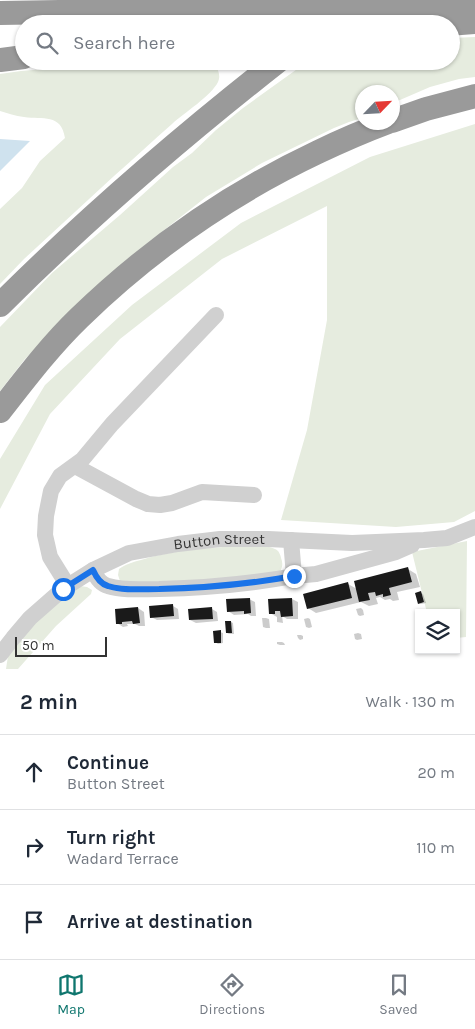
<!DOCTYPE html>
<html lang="en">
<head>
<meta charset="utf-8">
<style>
  :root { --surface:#fff; --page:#f6f6f7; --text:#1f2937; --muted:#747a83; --line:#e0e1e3; --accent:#0f766e }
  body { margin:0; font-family:Karla,sans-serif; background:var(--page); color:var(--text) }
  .controls { position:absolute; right:15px; bottom:15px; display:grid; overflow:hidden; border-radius:0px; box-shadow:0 1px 4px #0004 }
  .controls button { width:45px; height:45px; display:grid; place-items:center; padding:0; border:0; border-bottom:1px solid var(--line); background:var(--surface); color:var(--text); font:25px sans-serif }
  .compass { position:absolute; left:355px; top:85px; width:45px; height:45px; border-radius:50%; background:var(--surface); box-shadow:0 1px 4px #0004; rotate:65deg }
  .scale { position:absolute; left:15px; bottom:12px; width:92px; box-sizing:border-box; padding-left:5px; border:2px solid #333; border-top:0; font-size:14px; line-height:18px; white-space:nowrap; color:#333; -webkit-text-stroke:4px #fff; paint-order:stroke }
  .stop { position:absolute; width:15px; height:15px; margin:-11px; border:4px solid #1a73e8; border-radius:50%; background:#fff }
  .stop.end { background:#1a73e8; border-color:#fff; box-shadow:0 1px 5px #0008 }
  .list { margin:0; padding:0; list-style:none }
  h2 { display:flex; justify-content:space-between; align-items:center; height:65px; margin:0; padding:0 20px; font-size:21px }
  h2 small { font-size:16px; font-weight:400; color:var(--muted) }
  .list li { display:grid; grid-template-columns:32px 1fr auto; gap:15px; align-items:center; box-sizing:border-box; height:75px; padding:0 20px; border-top:1px solid var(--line) }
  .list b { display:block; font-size:19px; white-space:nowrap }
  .list p { margin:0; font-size:16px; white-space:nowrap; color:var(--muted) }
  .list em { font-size:16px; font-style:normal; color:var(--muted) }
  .icon { flex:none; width:28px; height:28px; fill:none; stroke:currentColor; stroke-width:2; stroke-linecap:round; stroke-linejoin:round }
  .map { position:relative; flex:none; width:475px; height:669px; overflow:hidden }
  .search { position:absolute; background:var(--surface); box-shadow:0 1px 4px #0004; left:15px; right:15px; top:15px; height:55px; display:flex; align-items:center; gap:12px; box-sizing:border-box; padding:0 18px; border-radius:28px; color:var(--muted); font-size:19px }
  .sheet { height:290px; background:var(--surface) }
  nav { display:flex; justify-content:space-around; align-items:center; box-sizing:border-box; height:70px; border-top:1px solid var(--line); background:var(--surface); font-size:14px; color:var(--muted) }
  nav a { display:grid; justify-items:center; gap:2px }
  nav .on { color:var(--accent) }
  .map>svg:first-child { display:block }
</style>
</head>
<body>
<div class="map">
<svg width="475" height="669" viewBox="0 0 475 669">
  <rect width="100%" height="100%" fill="#fff"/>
  <!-- green -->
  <path fill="#e6ecdf" d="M475 37V77L459 79 430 87 393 103 392 92H362V118L349 122 334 128 262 163 206 197 125 261 25 359 0 391V327L52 273 120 215 173 167 192 153 216 130 243 108 307 62 312 61H451V38Z
    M145 61 208 62 215 64C218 70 221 75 218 82 211 96 184 113 172 124 152 141 134 159 114 176L24 259 0 284V209L22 188 40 161 65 138C61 113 43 120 24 117 15 116 8 113 0 111V74L21 71Z
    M475 124V511L454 522 396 527 281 520 307 430 327 320V206L222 259 120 339 50 414 0 509V459L45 385 132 305 241 223 370 157Z
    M467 541 466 637 456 638V613H427L412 552Z
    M238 546C247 546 271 544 278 551 279 552 281 556 281 558 283 563 283 567 279 573L185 585 120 581 118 575 119 569C126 564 133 562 141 560 172 550 206 548 238 546Z
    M80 586 87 587 92 590 91 594 56 626 18 669H6L8 656 34 624 51 607Z"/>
  <!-- water -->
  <path fill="#cfe2ee" d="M0 139 30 141 0 171Z"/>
  <!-- shadow -->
  <path fill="#0003" d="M408 569 416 574 420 587 397 592 399 600 393 601 390 599 385 600 380 597 376 598 378 604 369 606 361 602 316 613 308 608 348 584 357 589Z
    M421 593 423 594 426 603 421 604 419 603Z
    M249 599 255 602 256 616H251L248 614 234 615 228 611Z
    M292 599 298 602V619H287L282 616 283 623 277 622V617L270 613 269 600Z
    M173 606 178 609 179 619 157 620 151 617Z
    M138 608 144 612 145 626H139L135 624H127L128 626 123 627 117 623Z
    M361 608 363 610 364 615 360 616 358 615 356 609Z
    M212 609 217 612 218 621 196 623 190 620Z
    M262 618H266L269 619 270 628H266L263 627Z
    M308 618 310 619 312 627 309 628 306 627 304 619Z
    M231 622 233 623 234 634H229L227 633Z
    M220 632 223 633V643L218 644 215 642Z
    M358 633 361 634 362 639 357 640 355 639 354 634Z
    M297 635H301L303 636V639L300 640 298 638Z
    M277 642H282L284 643 285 645H280L277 644Z"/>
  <!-- building -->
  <path fill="#1a1a1a" d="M408 567 412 582 389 588 391 595 383 597V594L376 596 375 592 368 593 370 600 359 602 354 581Z
    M348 582 352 598 307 609 303 594Z
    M421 591 424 602 418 604 415 593Z
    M250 598 251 613 244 614V611L227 612 226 599Z
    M292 598 293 616 281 617 280 611H275V614H269L268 599Z
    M173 604 174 616 150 618 149 606Z
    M138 607 140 623 133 624 132 621 122 622V624H116L115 609Z
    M212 607 213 619 189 620 188 609Z
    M225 621H231L232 633H226Z
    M221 630V643H214L213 631Z"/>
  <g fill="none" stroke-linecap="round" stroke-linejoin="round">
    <!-- highway-tunnel -->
    <path stroke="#d6d6d6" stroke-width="24" stroke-dasharray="24 12" stroke-linecap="butt" d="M337 24 373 4"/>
    <!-- minor -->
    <g stroke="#d0d0d0" stroke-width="16">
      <path d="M75 466 136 499 148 504 160 505 172 503 202 492 254 495"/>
      <path d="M93 570C96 577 100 584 108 586 124 591 143 589 159 589 204 588 250 584 294 576L291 540"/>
      <path d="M294 576 316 574 396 552 412 545"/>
      <path d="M68 586 50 557 45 535 46 516 51 491 60 476 82 460 112 424 216 315"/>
      <path id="s1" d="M0 655 13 638 30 618 63 589 93 570 129 553 178 544 220 539H268L352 543 424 540 447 538 475 527"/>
    </g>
    <!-- highway -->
    <path stroke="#9a9a9a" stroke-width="24" d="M0 13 475 5
      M448 24 475 22
      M0 60 24 57
      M392 121 426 109 475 96
      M0 305C88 217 180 138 278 61
      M0 411C25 379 50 346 79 318 149 250 229 194 318 152 341 141 364 131 388 122"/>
  </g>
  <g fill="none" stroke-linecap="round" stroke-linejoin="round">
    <!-- route -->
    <path stroke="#1a73e8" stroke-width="6" d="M63 589 93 570C96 577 100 584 108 586 124 591 143 589 159 589 204 588 250 584 294 576"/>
  </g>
  <g text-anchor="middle" stroke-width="5" stroke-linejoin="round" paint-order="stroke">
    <!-- street labels -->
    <g font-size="15" fill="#333" stroke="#fff">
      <text dy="5" stroke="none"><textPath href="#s1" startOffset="258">Button Street</textPath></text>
    </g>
  </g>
</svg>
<div class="controls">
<button><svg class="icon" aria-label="layers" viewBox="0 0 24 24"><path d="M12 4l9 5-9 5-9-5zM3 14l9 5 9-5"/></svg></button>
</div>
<svg class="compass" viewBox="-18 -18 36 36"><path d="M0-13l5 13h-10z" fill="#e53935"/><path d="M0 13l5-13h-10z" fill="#747a83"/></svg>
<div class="scale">50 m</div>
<div class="stop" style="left:63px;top:589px"></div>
<div class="stop end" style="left:294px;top:576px"></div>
<div class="search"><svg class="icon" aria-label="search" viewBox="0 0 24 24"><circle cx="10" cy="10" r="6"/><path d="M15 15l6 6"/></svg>Search here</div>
</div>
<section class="sheet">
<h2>2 min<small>Walk · 130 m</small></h2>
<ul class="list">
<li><svg class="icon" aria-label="ahead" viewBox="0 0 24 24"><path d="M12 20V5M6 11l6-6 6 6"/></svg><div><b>Continue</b><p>Button Street</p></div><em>20 m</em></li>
<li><svg class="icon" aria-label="right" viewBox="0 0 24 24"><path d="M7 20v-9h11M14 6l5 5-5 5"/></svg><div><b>Turn right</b><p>Wadard Terrace</p></div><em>110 m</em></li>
<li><svg class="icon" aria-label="arrive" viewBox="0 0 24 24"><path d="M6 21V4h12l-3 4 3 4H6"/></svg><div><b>Arrive at destination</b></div></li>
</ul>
</section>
<nav>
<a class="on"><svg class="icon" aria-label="map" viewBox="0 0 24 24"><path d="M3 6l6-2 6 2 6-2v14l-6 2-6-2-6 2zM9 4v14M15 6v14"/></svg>Map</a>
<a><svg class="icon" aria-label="directions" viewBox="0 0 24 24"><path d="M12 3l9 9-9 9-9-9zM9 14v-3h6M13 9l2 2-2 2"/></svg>Directions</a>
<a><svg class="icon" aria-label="saved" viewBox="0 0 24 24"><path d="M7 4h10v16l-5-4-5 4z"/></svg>Saved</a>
</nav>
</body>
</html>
